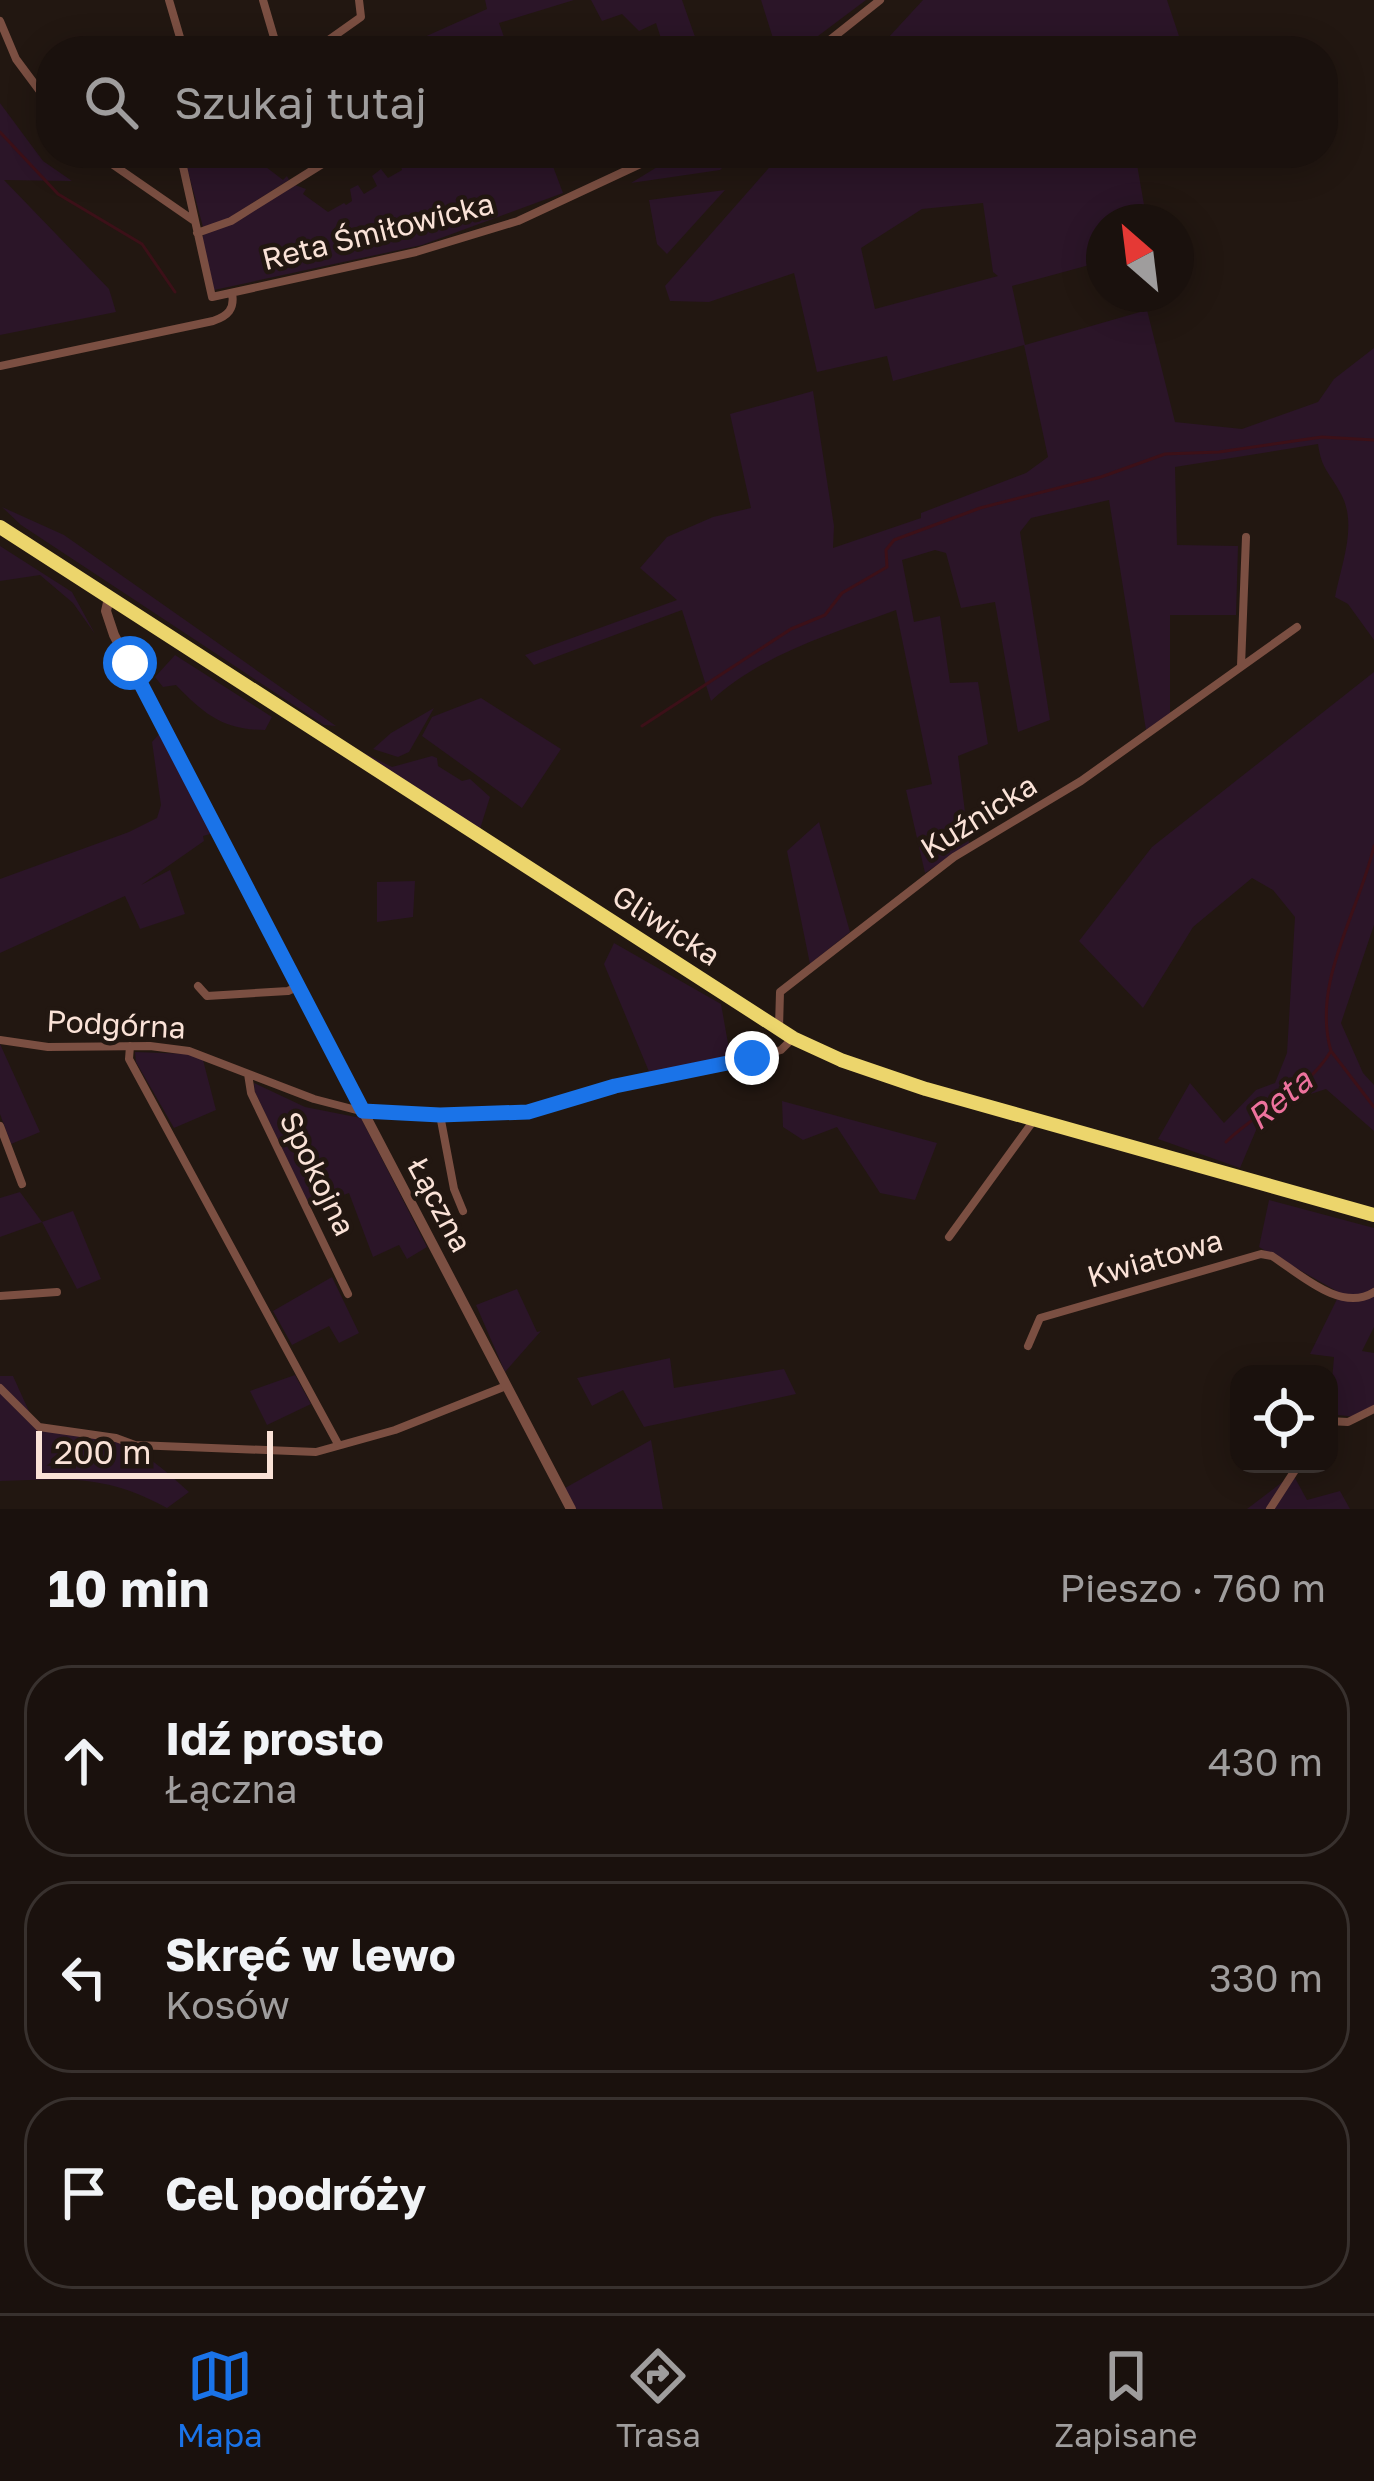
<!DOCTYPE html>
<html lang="pl">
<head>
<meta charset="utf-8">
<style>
  :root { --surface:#1a110d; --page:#231a16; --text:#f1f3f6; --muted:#9f9d9d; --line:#38312e; --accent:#1a73e8 }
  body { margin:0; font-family:"Golos Text",sans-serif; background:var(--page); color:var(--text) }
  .controls { position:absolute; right:36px; bottom:36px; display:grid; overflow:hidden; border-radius:24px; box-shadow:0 6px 30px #0003 }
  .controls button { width:108px; height:108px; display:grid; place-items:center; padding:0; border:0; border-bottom:3px solid var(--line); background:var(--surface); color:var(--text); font:60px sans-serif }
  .compass { position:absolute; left:1086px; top:204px; width:108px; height:108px; border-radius:50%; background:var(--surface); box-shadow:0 6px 30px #0003; rotate:332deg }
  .scale { position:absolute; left:36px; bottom:30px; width:237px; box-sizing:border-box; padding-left:12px; border:6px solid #fae2d7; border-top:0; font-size:33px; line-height:42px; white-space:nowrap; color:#fae2d7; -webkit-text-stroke:9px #221711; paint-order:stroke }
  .stop { position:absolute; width:36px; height:36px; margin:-27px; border:9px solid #1a73e8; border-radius:50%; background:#fff }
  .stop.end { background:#1a73e8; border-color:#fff; box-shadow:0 3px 12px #0008 }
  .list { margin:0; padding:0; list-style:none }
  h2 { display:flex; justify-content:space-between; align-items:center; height:156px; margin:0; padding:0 48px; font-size:51px }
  h2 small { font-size:39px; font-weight:400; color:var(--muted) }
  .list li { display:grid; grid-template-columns:78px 1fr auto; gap:36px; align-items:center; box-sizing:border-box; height:192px; margin:0 24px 24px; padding:0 24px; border:3px solid var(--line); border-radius:48px }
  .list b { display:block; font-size:45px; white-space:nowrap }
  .list p { margin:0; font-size:39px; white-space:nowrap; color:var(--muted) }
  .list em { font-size:39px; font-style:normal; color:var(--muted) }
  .icon { flex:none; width:66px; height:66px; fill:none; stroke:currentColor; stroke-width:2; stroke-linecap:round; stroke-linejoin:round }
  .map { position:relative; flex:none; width:1374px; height:1509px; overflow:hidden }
  .search { position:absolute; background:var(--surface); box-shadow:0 6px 30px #0003; left:36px; right:36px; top:36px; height:132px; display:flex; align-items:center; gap:30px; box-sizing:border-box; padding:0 42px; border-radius:48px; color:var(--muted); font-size:45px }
  .sheet { height:804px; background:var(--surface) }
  nav { display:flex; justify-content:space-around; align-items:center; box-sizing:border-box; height:168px; border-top:3px solid var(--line); background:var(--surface); font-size:33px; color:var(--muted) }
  nav a { display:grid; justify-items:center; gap:6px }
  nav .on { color:var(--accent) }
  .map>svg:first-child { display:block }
</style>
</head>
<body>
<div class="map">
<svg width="1374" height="1509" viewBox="0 0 1374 1509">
  <rect width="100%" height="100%" fill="#221711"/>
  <!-- green -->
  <path fill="#2b1528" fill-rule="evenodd" d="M485 0H574L499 23 509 51H393L487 9Z
    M591 0H682L700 51H665L656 23 639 31 622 14 602 21Z
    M761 0H866L798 51H777Z
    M923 0H1167L1184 51H876Z
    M0 103 43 161 72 181 4 180 109 289 116 312 0 335Z
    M183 153H248L283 180 287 176 289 180 224 221 203 227Z
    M397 153H548L563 193 422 245 214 290 202 237 205 233 295 185 306 189 303 194 328 212 344 203 346 205 352 201 350 189 358 185 364 194 377 186 372 176 381 169 388 178 402 170Z
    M680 153H737L720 170 631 183Z
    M782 153H1135L1147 222H1104V261L1012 286 1025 345 1147 310 1175 422 1242 429 1318 402 1334 379 1374 348V640L1348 604 1335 597C1341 565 1358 525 1341 494 1329 471 1322 471 1318 444L1175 467 1177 545 1238 546 1236 615H1170V714L1146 730 1109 500 1031 518 1020 532 1050 720 1018 732 995 602 961 608 946 553 935 550 902 560 914 622 940 616 950 683 978 682 988 744 958 756 969 844 925 873 906 790 932 784 896 610C831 634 762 654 711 701L682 610 534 665 525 655 677 600 640 568 667 537 713 517 751 508 730 414 813 391 834 526 833 548 921 518V513L1026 473 1048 457 1024 345 893 381 887 356 817 372 794 273 709 302 670 301 665 286ZM983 203 993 272 998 276 875 309 861 248 922 209Z
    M725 190 667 254 657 244 649 200Z
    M2 507 64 535 336 726 324 725 21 525Z
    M0 546 72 592 95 634 73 603 40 575 0 581Z
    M175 655 272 717 265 730C223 730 204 714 176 685L163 687 155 677Z
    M1374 672V925L1341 1023 1363 1073 1374 1085V1131L1326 1089 1265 1109 1240 1168 1158 1139 1190 1083 1224 1123 1256 1090 1275 1083 1287 1053 1295 917 1273 890 1252 878 1193 927 1143 1008 1079 941 1152 847Z
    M481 698 561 749 522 808 422 736 432 717Z
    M434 708 409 752 398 757 373 749 391 733Z
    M161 732 214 833 203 836 204 841 141 885 170 870 185 914 140 929 125 896 0 953V879L129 832 157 818 161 805 152 742Z
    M358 750 392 767 432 756 437 758 438 766 462 781 470 779 490 797 480 829Z
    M819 822 850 932 810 964 787 851Z
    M415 881 413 917 377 922V882Z
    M614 943 721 1004 731 1060 657 1079 650 1074 604 964Z
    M0 1044 40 1132 11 1144 0 1114Z
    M135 1052 191 1054 203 1060 216 1110 174 1128 136 1062Z
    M254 1083 305 1107 361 1118 427 1247 407 1259 399 1245 373 1257 349 1193 310 1207 255 1092Z
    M782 1101 937 1143 915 1200 880 1193 837 1127 803 1140 783 1127Z
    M20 1192 42 1222 73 1211 101 1279 77 1289 42 1222 0 1237V1198Z
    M1269 1200 1374 1228V1327L1362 1351 1374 1353V1405L1356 1417 1329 1414 1334 1357 1310 1354 1340 1293 1259 1247Z
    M332 1277 359 1333 339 1343 329 1326 292 1345 273 1311Z
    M517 1289 537 1332 541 1331 505 1372 476 1305Z
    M670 1358 674 1388 784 1369 796 1394 644 1427 623 1390 592 1406 577 1378Z
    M295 1375 311 1404 267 1425 250 1391Z
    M0 1376H13L37 1429C113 1433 133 1440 189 1492L167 1508C105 1474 68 1479 0 1481Z
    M651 1440 663 1509H576L565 1488Z
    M1295 1478 1307 1500 1340 1491 1350 1509H1247L1285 1480Z"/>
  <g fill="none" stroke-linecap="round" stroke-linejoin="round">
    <!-- stream -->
    <path stroke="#3c1018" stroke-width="3" d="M0 132 58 194 142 244 175 292
      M642 726 791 629 825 615 842 593 887 567 886 550 894 540 980 508 1101 477 1165 454 1219 452 1322 437 1374 440
      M1331 1051 1374 1107
      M1226 1142C1260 1108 1305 1094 1331 1051 1311 983 1359 912 1374 846"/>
    <!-- minor -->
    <path stroke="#7b4f42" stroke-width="8" d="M169 0 184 51
      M263 0 278 51
      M0 21 16 59 51 106
      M313 51 361 17 359 0
      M816 51 880 0
      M96 153 193 220
      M180 153 212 297 416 252 518 221 664 153
      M197 233 231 221 340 153
      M0 366 213 321C228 316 235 309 232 293
      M1241 666 1246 537
      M198 986 207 996 288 991 299 986
      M779 1028 780 992 954 857 1081 781 1297 627
      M0 1040 48 1047 150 1046 189 1051 314 1099 368 1113 440 1115 528 1112 615 1086 752 1058 781 1050 792 1039
      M130 1046 129 1059 338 1444
      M248 1074 251 1093 348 1294
      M440 1115 454 1189 463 1211
      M0 1126 22 1184
      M949 1237 1034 1120
      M0 1296 57 1292
      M1028 1346 1040 1318 1261 1254 1272 1256C1300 1274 1341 1313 1374 1292
      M0 1388 39 1427 116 1438 135 1445 316 1452 395 1430 506 1386
      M1329 1421 1348 1422 1374 1409
      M1270 1509 1299 1464"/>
    <!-- tertiary -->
    <path stroke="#7b4f42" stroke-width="10" d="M109 598 106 611 114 635 571 1509"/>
    <!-- primary -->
    <path stroke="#ecd56c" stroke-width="14" d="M0 527 793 1038 841 1060 926 1089 1374 1215"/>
  </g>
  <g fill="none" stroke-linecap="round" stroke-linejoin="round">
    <!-- route -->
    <path stroke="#1a73e8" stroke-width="15" d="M130 663 363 1111 440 1115 528 1112 615 1086 752 1058"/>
  </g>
  <g text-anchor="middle" stroke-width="9" stroke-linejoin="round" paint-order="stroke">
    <!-- street labels -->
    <g font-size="30" fill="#fae2d7" stroke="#221711">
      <text transform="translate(378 232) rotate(-14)" y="10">Reta Śmiłowicka</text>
      <text transform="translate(979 817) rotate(-32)" y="10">Kuźnicka</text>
      <text transform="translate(666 926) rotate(33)" y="10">Gliwicka</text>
      <text transform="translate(116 1025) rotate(3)" y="10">Podgórna</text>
      <text transform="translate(317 1174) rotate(64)" y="10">Spokojna</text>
      <text transform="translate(439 1205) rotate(62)" y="10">Łączna</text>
      <text transform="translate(1155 1259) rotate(-16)" y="10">Kwiatowa</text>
    </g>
    <!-- water labels -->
    <g font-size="33" font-style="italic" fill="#ed729d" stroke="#221711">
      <text transform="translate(1279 1099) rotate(-40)" y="12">Reta</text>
    </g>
  </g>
</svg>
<div class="controls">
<button><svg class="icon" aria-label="locate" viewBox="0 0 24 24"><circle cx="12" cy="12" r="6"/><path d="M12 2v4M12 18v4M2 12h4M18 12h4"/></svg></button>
</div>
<svg class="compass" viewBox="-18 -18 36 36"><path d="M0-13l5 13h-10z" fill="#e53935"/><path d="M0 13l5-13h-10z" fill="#9f9d9d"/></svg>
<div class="scale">200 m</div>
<div class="stop" style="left:130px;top:663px"></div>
<div class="stop end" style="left:752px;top:1058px"></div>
<div class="search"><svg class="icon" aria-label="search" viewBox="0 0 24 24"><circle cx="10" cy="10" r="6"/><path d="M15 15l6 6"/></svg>Szukaj tutaj</div>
</div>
<section class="sheet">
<h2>10 min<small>Pieszo · 760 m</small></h2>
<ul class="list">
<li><svg class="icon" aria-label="ahead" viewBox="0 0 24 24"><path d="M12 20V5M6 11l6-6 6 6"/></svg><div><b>Idź prosto</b><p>Łączna</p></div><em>430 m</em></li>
<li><svg class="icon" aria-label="left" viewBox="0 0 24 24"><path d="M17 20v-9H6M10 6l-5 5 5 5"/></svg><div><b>Skręć w lewo</b><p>Kosów</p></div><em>330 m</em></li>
<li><svg class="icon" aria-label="arrive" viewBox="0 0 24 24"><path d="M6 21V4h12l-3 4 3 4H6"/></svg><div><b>Cel podróży</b></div></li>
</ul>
</section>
<nav>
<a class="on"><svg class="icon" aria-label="map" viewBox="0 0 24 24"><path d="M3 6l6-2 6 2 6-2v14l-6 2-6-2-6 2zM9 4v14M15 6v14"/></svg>Mapa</a>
<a><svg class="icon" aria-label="directions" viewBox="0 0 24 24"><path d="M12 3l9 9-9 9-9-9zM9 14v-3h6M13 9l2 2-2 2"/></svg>Trasa</a>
<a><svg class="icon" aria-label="saved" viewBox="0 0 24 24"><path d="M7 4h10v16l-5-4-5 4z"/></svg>Zapisane</a>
</nav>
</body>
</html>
